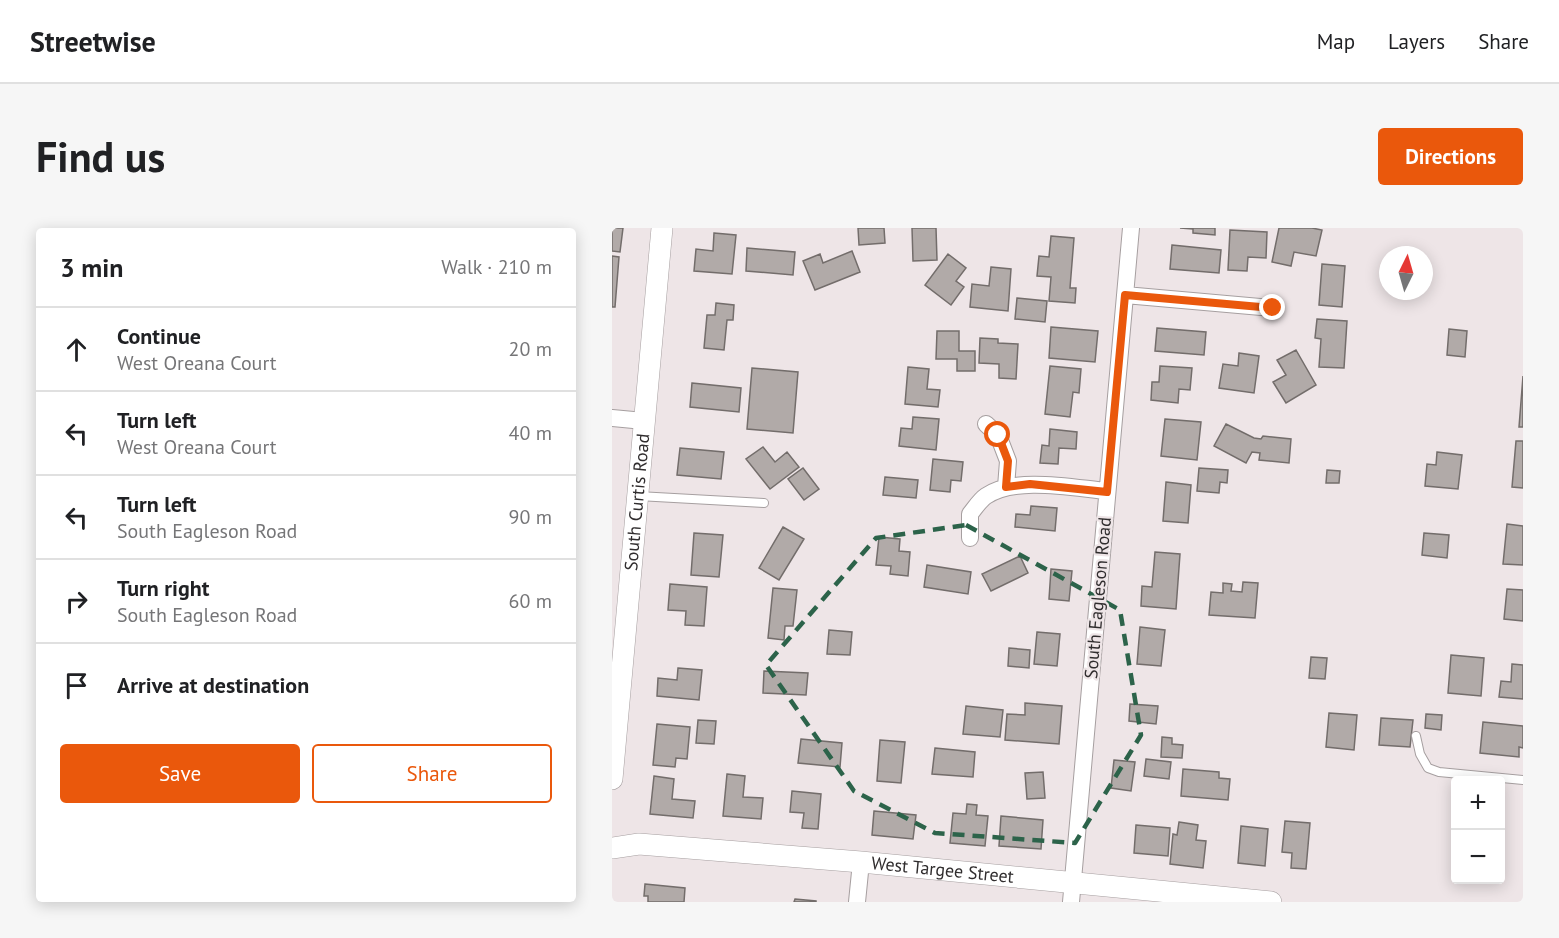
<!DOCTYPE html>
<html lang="en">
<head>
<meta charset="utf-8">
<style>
  :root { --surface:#fff; --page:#f6f6f6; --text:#202124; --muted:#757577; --line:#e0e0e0; --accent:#ea580c }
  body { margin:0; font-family:"PT Sans",sans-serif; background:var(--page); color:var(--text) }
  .controls { position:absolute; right:18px; bottom:18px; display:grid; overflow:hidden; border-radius:6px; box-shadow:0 3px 15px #0003 }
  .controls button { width:54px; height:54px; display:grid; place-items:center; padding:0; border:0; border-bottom:2px solid var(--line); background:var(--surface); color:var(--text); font:30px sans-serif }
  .compass { position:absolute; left:767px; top:18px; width:54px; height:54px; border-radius:50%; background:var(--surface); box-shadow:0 3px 15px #0003; rotate:5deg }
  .stop { position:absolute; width:18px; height:18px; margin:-14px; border:4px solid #ea580c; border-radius:50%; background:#fff }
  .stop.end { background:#ea580c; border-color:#fff; box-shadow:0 2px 6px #0008 }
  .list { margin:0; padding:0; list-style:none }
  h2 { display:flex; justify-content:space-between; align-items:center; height:78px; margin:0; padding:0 24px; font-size:26px }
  h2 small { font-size:20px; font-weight:400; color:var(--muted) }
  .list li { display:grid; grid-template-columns:39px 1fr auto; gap:18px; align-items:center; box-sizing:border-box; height:84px; padding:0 24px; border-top:2px solid var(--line) }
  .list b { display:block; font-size:22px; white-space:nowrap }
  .list p { margin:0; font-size:20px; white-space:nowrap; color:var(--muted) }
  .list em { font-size:20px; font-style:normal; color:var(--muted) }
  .actions { display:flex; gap:12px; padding:18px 24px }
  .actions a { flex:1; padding:14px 0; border:2px solid var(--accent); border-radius:6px; text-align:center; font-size:21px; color:var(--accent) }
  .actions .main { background:var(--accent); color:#fff }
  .icon { flex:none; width:33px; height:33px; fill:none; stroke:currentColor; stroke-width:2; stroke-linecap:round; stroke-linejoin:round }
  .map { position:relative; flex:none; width:911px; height:674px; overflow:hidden; border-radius:6px }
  header { display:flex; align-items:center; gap:36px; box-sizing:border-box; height:84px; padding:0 30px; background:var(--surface); border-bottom:2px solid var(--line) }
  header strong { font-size:28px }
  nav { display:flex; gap:33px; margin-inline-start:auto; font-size:21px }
  .intro { display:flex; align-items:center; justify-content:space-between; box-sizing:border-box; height:144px; padding:0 36px }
  h1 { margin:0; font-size:42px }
  .button { padding:15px 27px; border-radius:6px; background:var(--accent); color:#fff; font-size:21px; font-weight:700 }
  main { display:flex; gap:36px; padding:0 36px }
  aside { flex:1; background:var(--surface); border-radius:6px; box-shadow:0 3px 15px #0003 }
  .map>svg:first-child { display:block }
</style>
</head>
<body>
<header>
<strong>Streetwise</strong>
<nav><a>Map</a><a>Layers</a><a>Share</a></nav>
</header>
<div class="intro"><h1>Find us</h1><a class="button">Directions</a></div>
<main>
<aside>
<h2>3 min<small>Walk · 210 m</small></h2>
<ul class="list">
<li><svg class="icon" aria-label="ahead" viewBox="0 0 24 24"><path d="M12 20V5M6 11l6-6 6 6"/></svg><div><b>Continue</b><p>West Oreana Court</p></div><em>20 m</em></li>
<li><svg class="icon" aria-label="left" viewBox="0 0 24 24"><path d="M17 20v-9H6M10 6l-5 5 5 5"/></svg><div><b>Turn left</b><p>West Oreana Court</p></div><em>40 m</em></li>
<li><svg class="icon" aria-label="left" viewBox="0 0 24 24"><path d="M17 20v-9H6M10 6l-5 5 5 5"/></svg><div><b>Turn left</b><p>South Eagleson Road</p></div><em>90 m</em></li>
<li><svg class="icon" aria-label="right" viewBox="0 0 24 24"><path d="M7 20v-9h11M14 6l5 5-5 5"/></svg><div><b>Turn right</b><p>South Eagleson Road</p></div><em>60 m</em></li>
<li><svg class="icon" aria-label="arrive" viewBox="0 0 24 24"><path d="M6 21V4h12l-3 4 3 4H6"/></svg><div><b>Arrive at destination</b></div></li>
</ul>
<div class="actions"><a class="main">Save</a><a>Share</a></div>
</aside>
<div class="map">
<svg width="911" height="674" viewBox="0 0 911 674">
  <rect width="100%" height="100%" fill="#eee5e7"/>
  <!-- building -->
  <path fill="#b1aaa8" stroke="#736d6b" stroke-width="1.5" d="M0 0H11L8 24 0 23Z
    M246 0H272L273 15 247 17Z
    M300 0H324L325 32 301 33Z
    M568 0H603V7L581 5V1Z
    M667 0H700L710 2 704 28 682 24 679 38 660 34Z
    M618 2 655 4 654 30 636 29 635 43 616 42Z
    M102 5 124 7 120 46 82 43 84 21 101 23Z
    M439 8 462 10 458 60H464L463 75 437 73 439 49 425 48 427 28 437 29Z
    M560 17 609 22 607 45 558 41Z
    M135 20 183 24 181 47 134 43Z
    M240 23 248 44 203 62 191 33 208 26 211 35Z
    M336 26 354 40 344 53 352 59 339 77 313 57Z
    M0 28 7 29 3 79H0Z
    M710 36 733 38 730 79 707 77Z
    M379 39 399 41 396 83 358 79 360 56 377 58Z
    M405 70 435 73 433 94 403 91Z
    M104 75 122 77 121 92H115L112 122 92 120 95 87H103Z
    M705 91 735 93 732 140 707 139 709 111 703 110Z
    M439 99 486 103 483 134 437 130Z
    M545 100 594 104 592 127 543 123Z
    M837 101 855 103 853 129 835 127Z
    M325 103H347V123H363V143H345V131H324Z
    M368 110 386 111V115L406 116 404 151 387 150V136L367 135Z
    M684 122 704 157 674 175 661 154 674 147 665 132Z
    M627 125 647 128 642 165 607 160 611 136 626 138Z
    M438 138 469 141 467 165 461 164 458 189 433 186Z
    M548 138 580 140 578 162 567 161 566 175 539 172 540 154H547Z
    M296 139 317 141 315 161 328 162 326 179 293 176Z
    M140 140 186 144 181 205 135 201Z
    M911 148V199H907Z
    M80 155 129 160 127 184 78 179Z
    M301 189 327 191 324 222 287 218 289 200 300 201Z
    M553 191 589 194 585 232 549 228Z
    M614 196 642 210 649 211 651 208 679 211 677 235 647 232 648 225 640 224 634 235 602 218Z
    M438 201 465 204 464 221 447 220 446 236 428 235 430 217 437 218Z
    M904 213H911V260L900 259Z
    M151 219 163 234 175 224 187 239 158 261 134 231Z
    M68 220 112 224 109 251 65 247Z
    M825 224 850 227 846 261 813 258 815 236 824 237Z
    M321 231 351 234 349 253 339 252 338 264 318 262Z
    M191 240 207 261 192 272 176 251Z
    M587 240 616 242 615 255 608 254 607 265 585 263Z
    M715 242 728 243 727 255H714Z
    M273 249 306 252 304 270 271 267Z
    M554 254 579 257 576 295 551 293Z
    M419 278 445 280 443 303 403 299 404 286 418 287Z
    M895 296 911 298V337L891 336Z
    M171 299 192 311 167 352 147 340Z
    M82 305 111 307 107 349 79 347Z
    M812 305 837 307 835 330 810 327Z
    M267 309 288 311 287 323 298 324 296 348 278 346 279 338 264 337Z
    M543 324 568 326 564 381 529 378 530 358 540 359Z
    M408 328 416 345 379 363 370 346Z
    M315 337 359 344 356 366 312 359Z
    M439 341 460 343 457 373 437 371Z
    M631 354 646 355 643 390 597 387 599 364 611 365V355L620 356 619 363 630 364Z
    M58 356 95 359 92 398 73 397 74 383 56 382Z
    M161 360 185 362 181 398H173L172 412 156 410Z
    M895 361 911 362V393L892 391Z
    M528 399 553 402 549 438 525 436Z
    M217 402 240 404 238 427 215 426Z
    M425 404 448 406 445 438 422 436Z
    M397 420 418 422 417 440 396 438Z
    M839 427 872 430 869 468 836 465Z
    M699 429 715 430 713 451 697 450Z
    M900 436 911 437V471L887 469 889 453 899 454Z
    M66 440 90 442 87 472 45 468 46 450 65 452Z
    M152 443 196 445 194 467 151 465Z
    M413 475 450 478 447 516 393 512 395 486 413 487Z
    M518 476 546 478 544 496 517 493Z
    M354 478 391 482 388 509 351 506Z
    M717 485 745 487 742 522 714 519Z
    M814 486 830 487 829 502 813 500Z
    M769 490 801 492 798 519 767 517Z
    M86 492 104 493 102 516 84 515Z
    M871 494 911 498V520L907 519V529L868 525Z
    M45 496 78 499 75 531 64 530 63 539 41 537Z
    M550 509 560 510V516L571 517 570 530 549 529Z
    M189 511 230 515 228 539 186 535Z
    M268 512 293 514 289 555 265 553Z
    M323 520 363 524 361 549 320 546Z
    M534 531 559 534 557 551 532 548Z
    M502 532 523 534 519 563 499 560Z
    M571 541 607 544V550L618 551 616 572 569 568Z
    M431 544 433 570 415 571 413 545Z
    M115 546 133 548 131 569 151 570 149 591 111 588Z
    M42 548 62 551 60 571 83 573 81 590 38 586Z
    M180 563 209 566 206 601 190 600 192 585 178 584Z
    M355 576 365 577 364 587 376 588 373 618 338 615 341 585 354 586Z
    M262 583 304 587 301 611 260 607Z
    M389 588 431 592 429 621 387 618Z
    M673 593 698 595 694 641 679 640 680 625 670 624Z
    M567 594 586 597 584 612 594 613 591 640 558 636 561 606 565 607Z
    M524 597 558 600 556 628 522 625Z
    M629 598 656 601 653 638 626 635Z
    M33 656 73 660 72 674H36V668H32Z
    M183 671 204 673V674H182Z"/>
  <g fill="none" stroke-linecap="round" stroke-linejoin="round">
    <defs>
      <path id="service" d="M26 268 152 275
        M804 508 808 526 816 540 827 544 911 552"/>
      <path id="minor" d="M513 67 661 80
        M0 190 32 193
        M374 196 386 207 396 233 394 259
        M358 310V286C363 280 368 272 374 268 404 248 461 260 495 263
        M245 674 249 634
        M459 674 519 0"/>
      <g id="tertiary">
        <path id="s1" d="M0 551 50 0"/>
        <path id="s2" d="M0 620 27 616 249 634 659 674"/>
      </g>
    </defs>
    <!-- service casing -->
    <use href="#service" stroke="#a69fa0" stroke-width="10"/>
    <!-- minor casing -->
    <use href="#minor" stroke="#a69fa0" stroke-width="18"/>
    <!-- tertiary casing -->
    <use href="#tertiary" stroke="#a69fa0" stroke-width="22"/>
    <!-- service -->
    <use href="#service" stroke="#fff" stroke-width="8"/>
    <!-- minor -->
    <use href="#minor" stroke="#fff" stroke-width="16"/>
    <!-- tertiary -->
    <use href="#tertiary" stroke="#fff" stroke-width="21"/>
  </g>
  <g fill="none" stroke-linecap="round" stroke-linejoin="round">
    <!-- route -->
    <path stroke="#ea580c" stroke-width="8" d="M386 207 396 233 394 259 418 256 495 264 513 67 661 80"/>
  </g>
  <!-- marked area -->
  <path fill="none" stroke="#2c634a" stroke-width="4.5" stroke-dasharray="12 8" stroke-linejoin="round" d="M354 297 508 382 529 507 463 615 323 605 242 563 154 437 264 310Z"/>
  <g text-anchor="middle" stroke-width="4.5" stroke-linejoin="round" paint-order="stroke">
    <!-- street labels -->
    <g font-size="18" fill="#302d2e" stroke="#eee5e7">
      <text dy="6" stroke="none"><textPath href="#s1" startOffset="278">South Curtis Road</textPath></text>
      <text transform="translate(486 370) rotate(-85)" y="6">South Eagleson Road</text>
      <text dy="6" stroke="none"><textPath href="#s2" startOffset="332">West Targee Street</textPath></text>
    </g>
  </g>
</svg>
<div class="controls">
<button>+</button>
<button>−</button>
</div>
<svg class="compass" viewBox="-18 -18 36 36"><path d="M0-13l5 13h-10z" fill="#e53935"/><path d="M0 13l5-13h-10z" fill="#757577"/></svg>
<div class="stop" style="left:386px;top:207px"></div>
<div class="stop end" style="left:661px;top:80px"></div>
</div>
</main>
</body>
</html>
